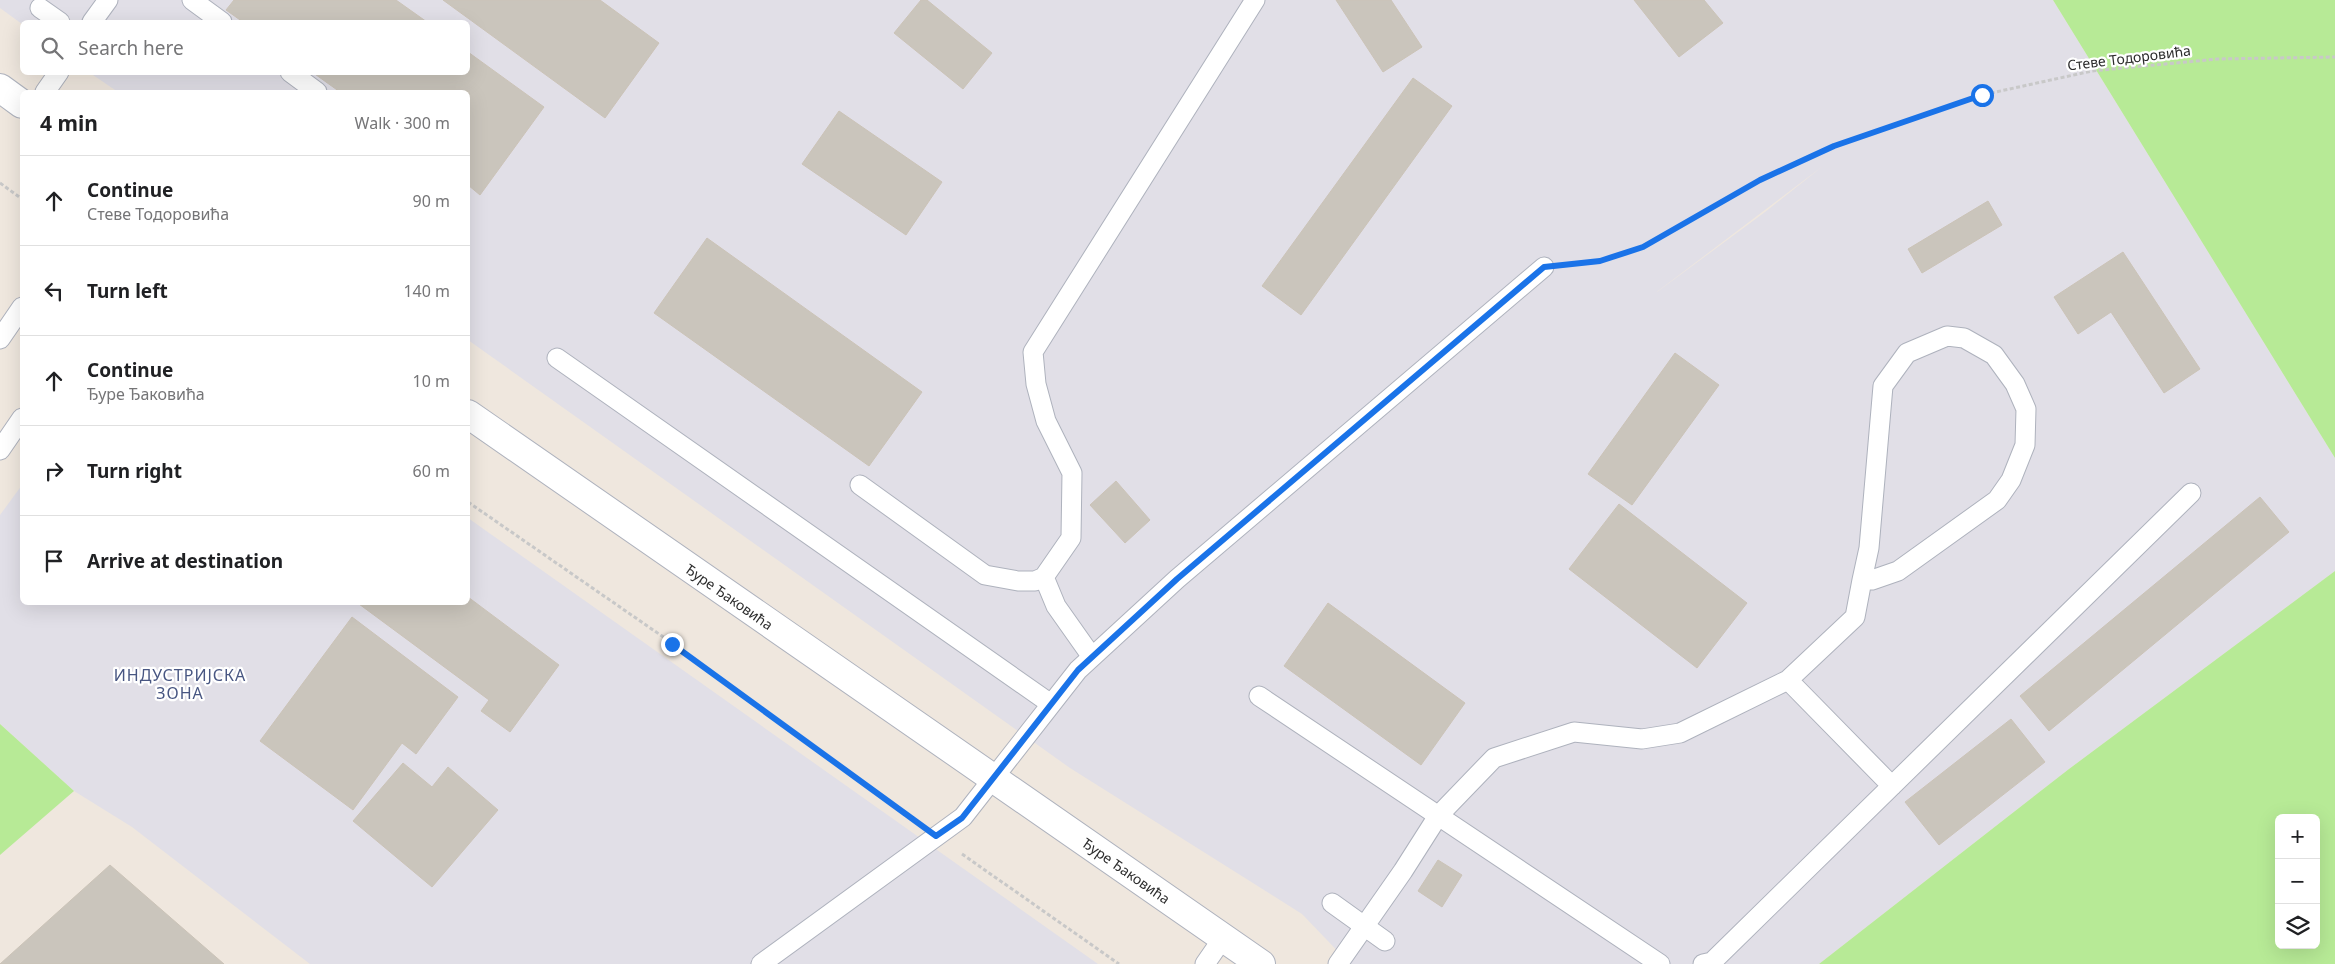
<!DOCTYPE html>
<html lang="en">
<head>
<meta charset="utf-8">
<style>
  :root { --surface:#fff; --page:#f6f6f6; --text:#202124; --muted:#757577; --line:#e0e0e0 }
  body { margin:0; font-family:"Noto Sans",sans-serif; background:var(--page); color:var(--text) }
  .controls { position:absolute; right:15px; bottom:15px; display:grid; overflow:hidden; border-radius:8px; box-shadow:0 5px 20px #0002 }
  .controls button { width:45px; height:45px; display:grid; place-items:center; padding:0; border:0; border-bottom:1px solid var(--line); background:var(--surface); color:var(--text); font:25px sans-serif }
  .stop { position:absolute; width:15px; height:15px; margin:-11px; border:4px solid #1a73e8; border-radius:50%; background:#fff }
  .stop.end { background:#1a73e8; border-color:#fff; box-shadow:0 1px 5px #0008 }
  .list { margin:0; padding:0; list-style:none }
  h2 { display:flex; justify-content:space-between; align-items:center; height:65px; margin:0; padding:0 20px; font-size:21px }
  h2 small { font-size:16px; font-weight:400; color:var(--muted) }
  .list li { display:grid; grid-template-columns:32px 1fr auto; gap:15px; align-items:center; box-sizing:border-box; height:90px; padding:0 20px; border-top:1px solid var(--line) }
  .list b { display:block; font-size:19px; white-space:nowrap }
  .list p { margin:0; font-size:16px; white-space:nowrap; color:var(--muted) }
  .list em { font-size:16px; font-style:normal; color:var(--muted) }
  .icon { flex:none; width:28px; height:28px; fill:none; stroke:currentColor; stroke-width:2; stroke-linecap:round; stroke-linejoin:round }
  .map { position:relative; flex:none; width:2335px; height:964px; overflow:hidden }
  .search { position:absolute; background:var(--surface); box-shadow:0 5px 20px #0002; left:20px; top:20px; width:450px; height:55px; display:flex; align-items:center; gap:12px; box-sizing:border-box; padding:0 18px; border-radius:8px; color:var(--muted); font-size:19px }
  .panel { position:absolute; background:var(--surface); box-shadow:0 5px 20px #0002; left:20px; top:90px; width:450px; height:515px; border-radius:8px }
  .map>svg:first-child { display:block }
</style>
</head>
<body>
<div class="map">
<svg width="2335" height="964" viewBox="0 0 2335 964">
  <rect width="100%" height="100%" fill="#efe7de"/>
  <!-- industrial -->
  <path fill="#e1dfe7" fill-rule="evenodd" d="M0 0H2053L2335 458V571L2069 769 1819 964H1350L1302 914 1070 768 468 340V92H118L90 73 468 72V22H22V24L0 8ZM1823 166 1765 212 1657 292 1658 291Z
    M22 485V602H468V518L1098 964H310L132 827 74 791 0 724V515Z"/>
  <!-- green -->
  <path fill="#b7ea96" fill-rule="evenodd" d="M2053 0H2335V458Z
    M2335 571V964H1819L2069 769ZM2279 818H2316V945H2279Z
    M0 724 74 791 0 855Z"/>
  <!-- building -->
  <path fill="#cac5bc" stroke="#cbc3b7" d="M234 0H396L427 22H243L226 10Z
    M443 0H600L659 43 605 118Z
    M921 0H927L992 53 963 89 894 33Z
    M1336 0H1391L1422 47 1383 72Z
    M1634 0H1704L1723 23 1679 57Z
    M468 52 544 107 480 195 468 185V92H340L312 72H468Z
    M1413 78 1452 106 1301 315 1262 286Z
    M839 111 942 182 906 235 802 164Z
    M1988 201 2002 225 1922 273 1908 249Z
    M707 238 922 392 869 466 654 313Z
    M2123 252 2200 369 2164 393 2111 312 2078 334 2054 297Z
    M1675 353 1719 385 1632 505 1588 474Z
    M1116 481 1150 520 1125 543 1090 505Z
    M2260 497 2289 532 2049 731 2020 696Z
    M1619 504 1747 603 1697 668 1569 569Z
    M468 597 559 665 510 732 481 711 489 700 359 604 468 602Z
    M1328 603 1465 703 1421 765 1284 666Z
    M352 617 458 697 416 754 402 743 353 810 260 741Z
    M2011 719 2045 762 1939 845 1905 802Z
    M403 763 432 787 448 767 498 810 432 887 353 821Z
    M1438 860 1462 875 1442 907 1418 891Z
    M110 865 224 964H0Z"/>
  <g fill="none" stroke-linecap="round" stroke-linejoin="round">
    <defs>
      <path id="service" d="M192 0 222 22
        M40 8 60 22
        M92 22 108 0
        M290 72 317 92
        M45 92 59 72
        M0 339 22 307
        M557 358 1051 704
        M0 450 22 418
        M860 485 985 575 1018 581H1035L1044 577
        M1092 657 1056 606 1044 577 1071 538 1072 473 1046 421 1036 384 1033 352 1255 0
        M1788 680 1892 786
        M1259 696 1660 964
        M1332 903 1385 941
        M761 964 963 817 1078 670 1177 579 1544 267
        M1205 964 1223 938
        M1338 964 1403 871 1438 816 1494 758 1574 732 1642 739 1680 733 1788 680 1855 617 1862 580 1869 548 1883 386 1907 353 1947 336 1964 338 1994 355 2015 384 2026 409 2025 445 2011 480 1997 500 1898 571 1872 580H1862
        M1703 964 1712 962 2191 493"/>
      <path id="tertiary" d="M0 88 22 104
        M468 414 1261 964"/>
    </defs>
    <!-- service casing -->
    <use href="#service" stroke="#aeb2bd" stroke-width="21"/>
    <!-- tertiary casing -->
    <use href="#tertiary" stroke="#aeb2bd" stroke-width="30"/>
    <!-- path -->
    <path stroke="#c8c8c8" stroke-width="3" stroke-dasharray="4 2.5" stroke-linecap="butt" d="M0 183 22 199
      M1572 264 1600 261 1643 247 1760 181 1834 146 1982 95 2092 71 2217 59 2335 57
      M468 502 672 643 911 819
      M962 854 1119 964"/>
    <!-- service -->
    <use href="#service" stroke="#fff" stroke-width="19"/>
    <!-- tertiary -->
    <use href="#tertiary" stroke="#fff" stroke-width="28"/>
  </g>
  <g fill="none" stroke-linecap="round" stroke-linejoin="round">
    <!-- route -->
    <path stroke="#1a73e8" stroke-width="6" d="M672 644 936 836 962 818 1078 670 1177 579 1544 267 1600 261 1643 247 1760 180 1834 146 1982 95"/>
  </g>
  <g text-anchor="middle" stroke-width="4.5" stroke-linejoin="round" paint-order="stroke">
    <!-- street labels -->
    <g font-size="14" fill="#2c2c2c" stroke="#fff">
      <text transform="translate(2129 58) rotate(-7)" y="5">Стеве Тодоровића</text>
      <text transform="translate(729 597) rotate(35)" y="5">Ђуре Ђаковића</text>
      <text transform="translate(1126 871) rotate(35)" y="5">Ђуре Ђаковића</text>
    </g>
    <!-- quarter labels -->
    <g font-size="16" letter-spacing="1" fill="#485682" stroke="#fff">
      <text x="180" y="681">ИНДУСТРИЈСКА<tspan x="180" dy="18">ЗОНА</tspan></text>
    </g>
  </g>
</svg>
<div class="controls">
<button>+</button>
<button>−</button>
<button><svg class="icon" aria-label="layers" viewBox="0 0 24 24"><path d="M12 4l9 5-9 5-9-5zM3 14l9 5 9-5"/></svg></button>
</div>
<div class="stop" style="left:1982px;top:95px"></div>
<div class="stop end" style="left:672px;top:644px"></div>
<div class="search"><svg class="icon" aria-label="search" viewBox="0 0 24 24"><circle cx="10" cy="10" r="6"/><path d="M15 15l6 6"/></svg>Search here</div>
<section class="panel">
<h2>4 min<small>Walk · 300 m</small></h2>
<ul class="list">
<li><svg class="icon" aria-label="ahead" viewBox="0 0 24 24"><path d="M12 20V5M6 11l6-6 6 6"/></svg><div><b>Continue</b><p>Стеве Тодоровића</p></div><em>90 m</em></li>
<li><svg class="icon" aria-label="left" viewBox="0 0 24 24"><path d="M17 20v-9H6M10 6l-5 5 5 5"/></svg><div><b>Turn left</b></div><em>140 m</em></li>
<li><svg class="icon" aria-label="ahead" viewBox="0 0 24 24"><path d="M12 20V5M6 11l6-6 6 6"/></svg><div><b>Continue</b><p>Ђуре Ђаковића</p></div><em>10 m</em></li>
<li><svg class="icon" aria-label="right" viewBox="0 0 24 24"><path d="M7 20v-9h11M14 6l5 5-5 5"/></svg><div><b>Turn right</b></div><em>60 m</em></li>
<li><svg class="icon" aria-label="arrive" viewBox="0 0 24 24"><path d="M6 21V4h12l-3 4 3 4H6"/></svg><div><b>Arrive at destination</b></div></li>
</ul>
</section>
</div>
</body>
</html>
